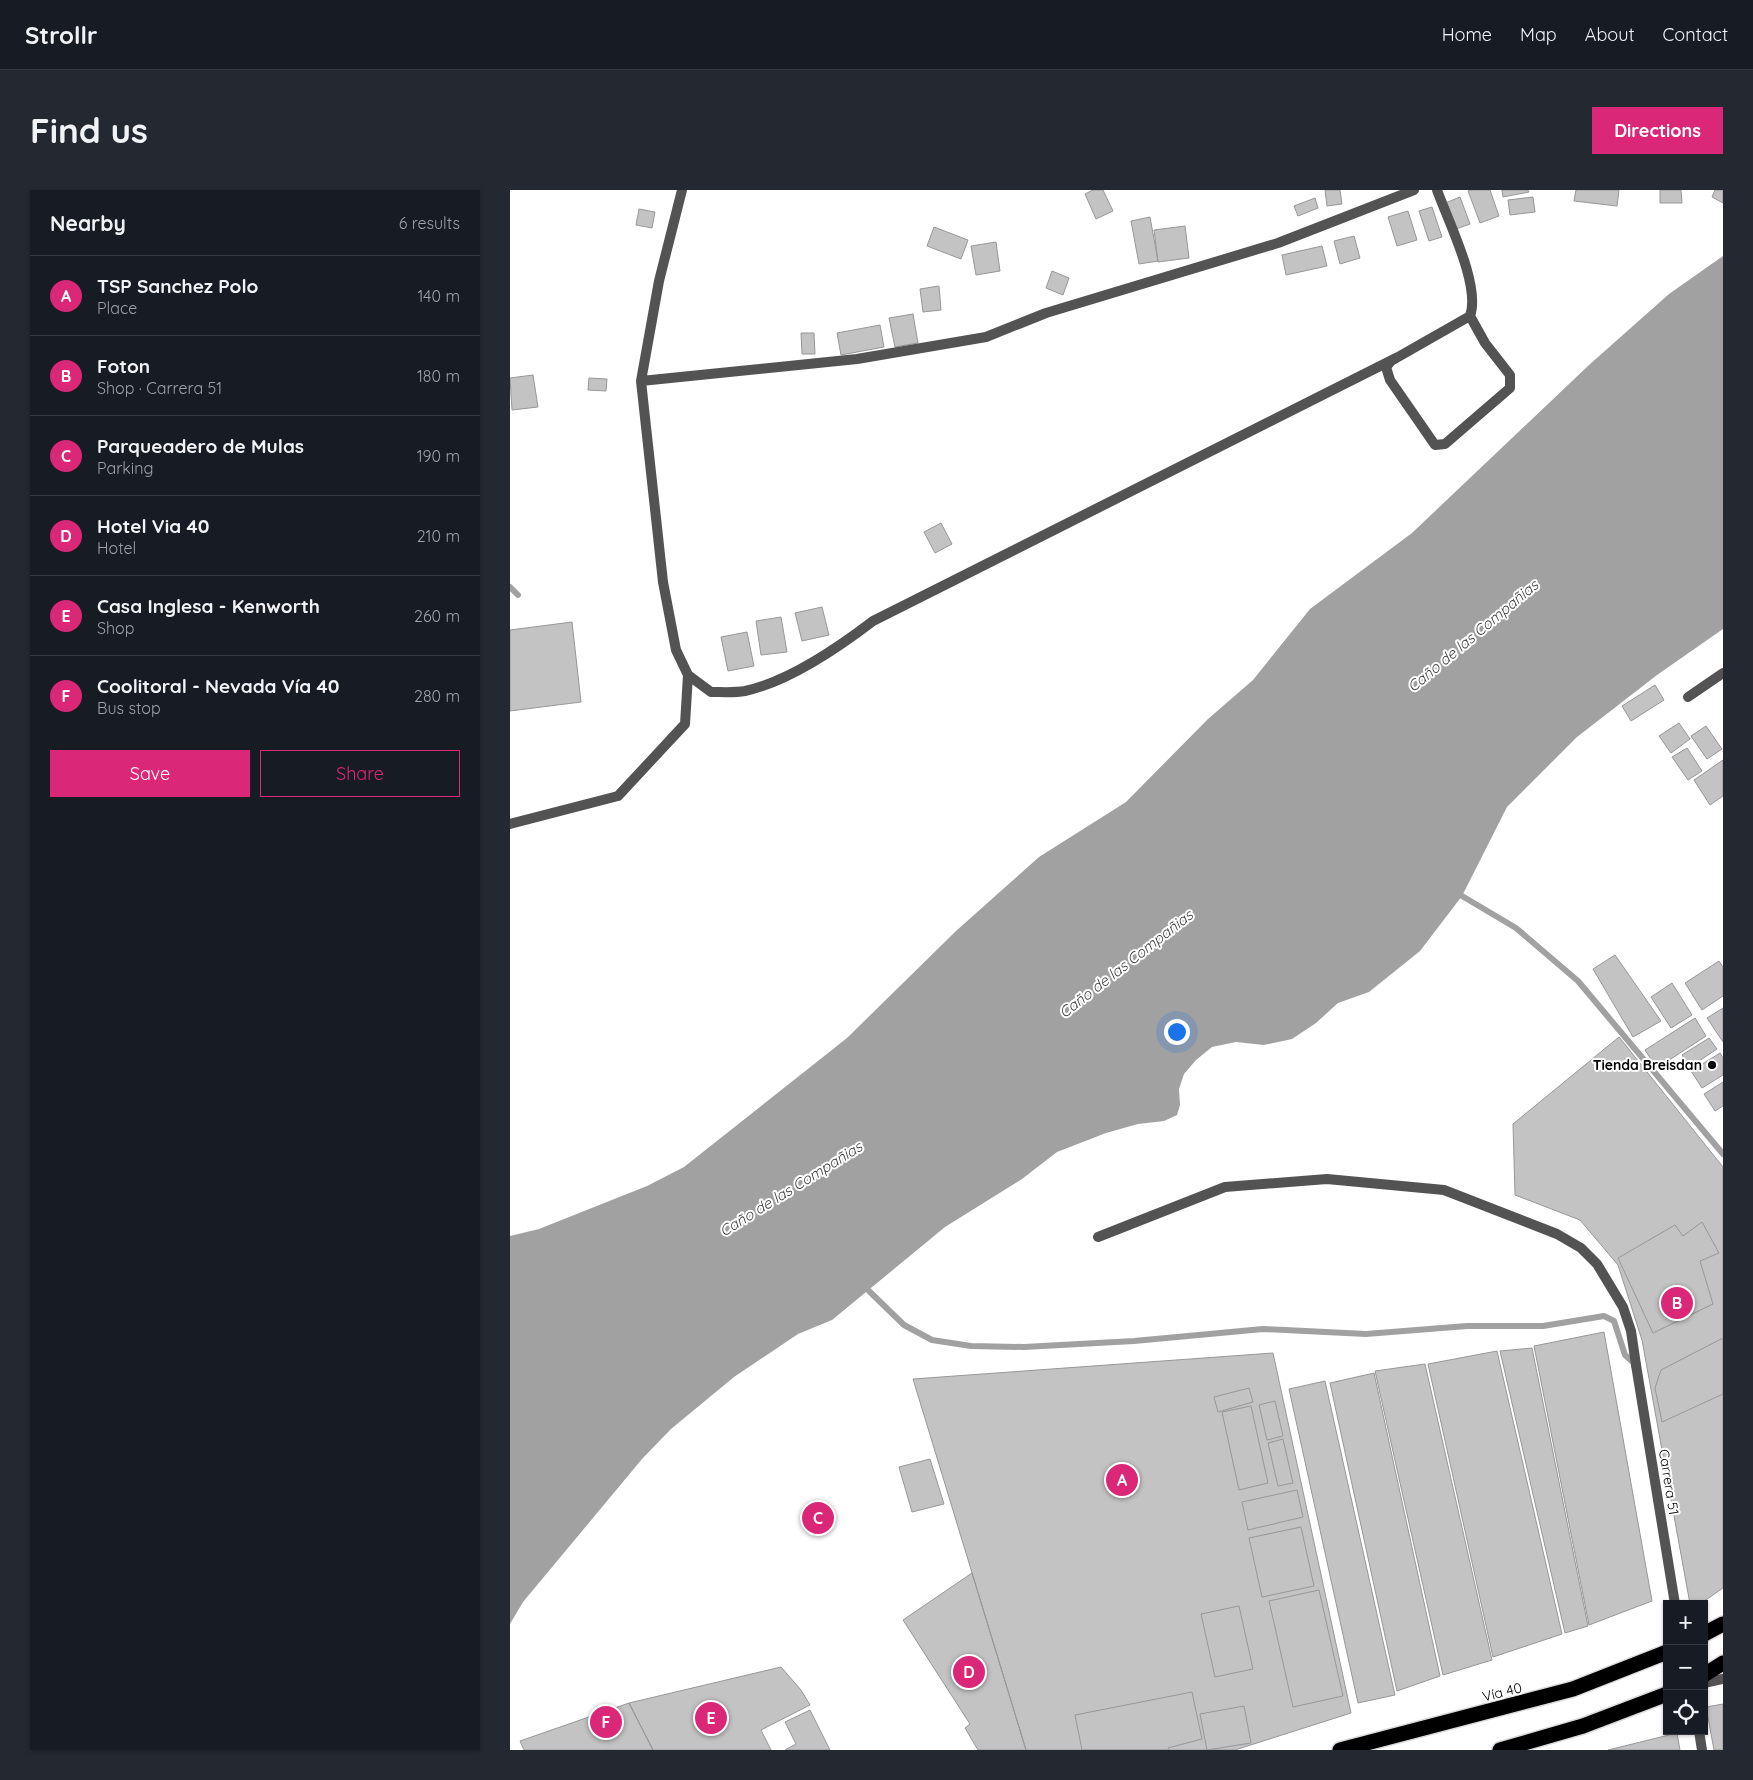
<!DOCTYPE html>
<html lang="en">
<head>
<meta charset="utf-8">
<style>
  :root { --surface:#171b24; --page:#242831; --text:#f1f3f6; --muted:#9ea1a6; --line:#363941; --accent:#db2777 }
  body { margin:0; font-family:Quicksand,sans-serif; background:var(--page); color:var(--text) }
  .controls { position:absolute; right:15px; bottom:15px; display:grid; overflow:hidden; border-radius:0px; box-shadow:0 1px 4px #0004 }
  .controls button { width:45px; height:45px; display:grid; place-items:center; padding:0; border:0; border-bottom:1px solid var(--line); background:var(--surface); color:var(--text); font:25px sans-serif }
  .you { position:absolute; left:666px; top:841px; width:18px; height:18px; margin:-12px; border:4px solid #fff; border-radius:50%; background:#1a73e8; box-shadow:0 0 0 8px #1a73e833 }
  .badge { display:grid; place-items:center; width:32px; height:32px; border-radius:50%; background:var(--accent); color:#fff; font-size:16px; font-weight:700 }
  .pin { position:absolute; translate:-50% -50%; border:2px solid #fff; box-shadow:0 1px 5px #0006 }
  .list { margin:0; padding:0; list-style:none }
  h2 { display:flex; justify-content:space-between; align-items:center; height:65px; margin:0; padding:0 20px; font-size:21px }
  h2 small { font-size:16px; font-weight:400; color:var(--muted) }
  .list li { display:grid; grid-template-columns:32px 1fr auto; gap:15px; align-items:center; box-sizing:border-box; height:80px; padding:0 20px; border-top:1px solid var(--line) }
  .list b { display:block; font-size:19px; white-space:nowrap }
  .list p { margin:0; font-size:16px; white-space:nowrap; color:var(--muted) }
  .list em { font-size:16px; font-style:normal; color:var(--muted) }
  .actions { display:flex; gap:10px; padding:15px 20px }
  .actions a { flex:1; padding:11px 0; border:1px solid var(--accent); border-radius:0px; text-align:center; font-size:18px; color:var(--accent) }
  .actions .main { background:var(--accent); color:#fff }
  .icon { flex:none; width:28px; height:28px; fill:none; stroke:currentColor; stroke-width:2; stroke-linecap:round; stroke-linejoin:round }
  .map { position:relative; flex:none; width:1213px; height:1560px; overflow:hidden; border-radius:0px }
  header { display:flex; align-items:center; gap:30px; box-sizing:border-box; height:70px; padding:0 25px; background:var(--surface); border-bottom:1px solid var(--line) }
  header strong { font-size:24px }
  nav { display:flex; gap:28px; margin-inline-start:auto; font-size:18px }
  .intro { display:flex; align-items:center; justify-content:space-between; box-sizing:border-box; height:120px; padding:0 30px }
  h1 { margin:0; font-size:35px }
  .button { padding:12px 22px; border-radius:0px; background:var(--accent); color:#fff; font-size:18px; font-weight:700 }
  main { display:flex; gap:30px; padding:0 30px }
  aside { flex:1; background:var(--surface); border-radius:0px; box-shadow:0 1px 4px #0004 }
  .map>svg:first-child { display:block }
</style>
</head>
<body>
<header>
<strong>Strollr</strong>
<nav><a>Home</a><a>Map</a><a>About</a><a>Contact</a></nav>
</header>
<div class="intro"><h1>Find us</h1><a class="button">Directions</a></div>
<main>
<aside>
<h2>Nearby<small>6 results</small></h2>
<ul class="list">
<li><span class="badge">A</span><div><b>TSP Sanchez Polo</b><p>Place</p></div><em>140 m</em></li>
<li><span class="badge">B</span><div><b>Foton</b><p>Shop · Carrera 51</p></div><em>180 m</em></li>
<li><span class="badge">C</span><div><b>Parqueadero de Mulas</b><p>Parking</p></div><em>190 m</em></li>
<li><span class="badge">D</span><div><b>Hotel Via 40</b><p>Hotel</p></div><em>210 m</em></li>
<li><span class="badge">E</span><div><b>Casa Inglesa - Kenworth</b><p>Shop</p></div><em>260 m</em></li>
<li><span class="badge">F</span><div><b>Coolitoral - Nevada Vía 40</b><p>Bus stop</p></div><em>280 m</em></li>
</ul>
<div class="actions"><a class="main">Save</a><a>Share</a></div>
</aside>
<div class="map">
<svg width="1213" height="1560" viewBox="0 0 1213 1560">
  <rect width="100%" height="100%" fill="#fff"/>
  <!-- water -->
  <path fill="#a1a1a1" d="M1213 66V439L1147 485 1067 547 997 617 952 706 910 761 859 802 828 813 806 833 782 849 754 855 726 852 702 857 686 870 674 884 669 899 670 915 667 925 654 931 628 934 596 943 547 962 512 989 435 1037 322 1130 288 1144 224 1187 161 1239 132 1269 13 1412 0 1434V1046L29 1039 137 996 174 977 337 848 446 741 529 667 616 612 698 529 743 490 800 419 902 343 1079 175 1159 104Z"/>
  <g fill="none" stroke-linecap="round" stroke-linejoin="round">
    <!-- stream -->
    <path stroke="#a1a1a1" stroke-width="6" d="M0 397 8 405
      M952 706 1006 738 1068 791 1213 964
      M359 1101 394 1135 422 1150 461 1156 514 1157 624 1151 753 1139 856 1144 957 1136H1033L1094 1126 1104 1131 1115 1165 1125 1174"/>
  </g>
  <!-- building -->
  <path fill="#c3c3c3" stroke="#979797" d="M583 0H593L603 21 586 29 575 4Z
    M815 0H830L832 14 817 16Z
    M961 0H980L989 26 970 33 958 1Z
    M992 0H1018L1019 2 993 7Z
    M1066 0H1109L1107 16 1064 11Z
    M1150 0H1171L1172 13H1150Z
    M1205 0H1213V13L1202 7Z
    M950 7 960 34 943 40 933 14Z
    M1023 7 1025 22 1000 25 998 10Z
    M805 8 808 18 788 26 784 16Z
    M922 17 932 47 919 51 909 21Z
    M129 19 145 22 142 38 126 35Z
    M898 21 907 50 887 56 878 27Z
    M640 27 648 71 629 74 621 31Z
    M675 36 679 68 648 72 644 40Z
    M424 37 458 50 451 69 417 56Z
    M844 46 850 68 830 74 824 51Z
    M486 52 490 81 466 85 461 56Z
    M812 56 817 76 776 85 772 65Z
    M542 81 559 88 553 105 536 98Z
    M429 96 431 120 413 122 410 99Z
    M403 124 408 153 385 157 379 128Z
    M370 135 374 157 331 165 327 143Z
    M291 143H304L305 164H292Z
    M23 185 28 217 2 220 0 188Z
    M79 188 97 189 96 201 78 200Z
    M431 333 442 354 425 363 414 342Z
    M312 417 319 445 292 451 285 423Z
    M271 427 277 462 251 465 246 431Z
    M62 432 71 512 0 521V440Z
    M237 442 244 476 218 481 211 447Z
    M1145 495 1154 510 1121 531 1112 516Z
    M1169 533 1180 549 1161 563 1149 546Z
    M1196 536 1212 559 1197 569 1181 546Z
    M1177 558 1192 581 1178 590 1162 567Z
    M1213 570V606L1200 615 1184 590Z
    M1105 765 1151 831 1123 847 1083 779Z
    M1209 771 1213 777V806L1192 820 1175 793Z
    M1162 793 1182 825 1161 838 1141 807Z
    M1213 818V852L1197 828Z
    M1185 828 1196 846 1147 878 1135 860Z
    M1109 847 1213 977V1398L1190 1414H1180L1132 1150 1108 1075 1070 1030 1005 1005 1003 934Z
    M1199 848 1207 859 1180 877 1172 865Z
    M1210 863 1213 868V885L1192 898 1181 881Z
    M1213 892V916L1205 921 1194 904Z
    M1192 1032 1209 1063 1190 1071 1203 1114 1143 1143 1108 1068 1165 1035 1173 1046Z
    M1094 1142 1142 1411 1079 1435 1024 1156Z
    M1213 1148V1204L1152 1232 1145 1198 1151 1180Z
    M1022 1158 1078 1436 1055 1443 990 1161Z
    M987 1161 1052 1444 983 1467 918 1174Z
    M763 1163 841 1523 725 1560H516L403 1189Z
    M915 1174 982 1470 933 1485 865 1181Z
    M864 1183 930 1486 887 1501 820 1193Z
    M815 1191 885 1505 848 1513 779 1199Z
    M739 1198 743 1212 708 1222 704 1207Z
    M765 1211 773 1246 757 1250 749 1215Z
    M741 1216 758 1293 729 1300 712 1222Z
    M773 1249 783 1293 768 1296 758 1253Z
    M420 1269 434 1314 402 1322 389 1277Z
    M787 1300 793 1327 738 1340 732 1312Z
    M791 1337 804 1396 752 1407 739 1348Z
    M462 1383 516 1560H468L455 1538 460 1534 393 1430Z
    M809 1400 833 1506 783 1517 759 1411Z
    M729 1416 743 1479 705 1487 691 1424Z
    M271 1477 291 1500 300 1515 251 1540 261 1560H143L119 1513Z
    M682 1502 692 1549 658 1558 659 1560H572L565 1525Z
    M119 1513 143 1560H14L10 1551Z
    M1213 1514V1560H1204L1196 1517Z
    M734 1516 741 1553 697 1560 690 1524Z
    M300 1520 320 1560H275L286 1554 275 1532Z
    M1167 1543 1170 1560H1098Z"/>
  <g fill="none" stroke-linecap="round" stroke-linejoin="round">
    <defs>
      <path id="highway" d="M1194 1444 1213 1434
        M1194 1485 1213 1473
        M830 1560 1063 1499 1157 1462
        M990 1560 1073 1536 1157 1504"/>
    </defs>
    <!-- highway casing -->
    <use href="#highway" stroke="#dbdbdb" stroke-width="18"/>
    <!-- lane -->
    <path stroke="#535353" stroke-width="10" d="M588 1047 715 997 817 989 934 1000 1047 1044 1071 1058 1087 1074 1113 1117 1121 1141 1126 1175"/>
    <!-- street -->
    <path stroke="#535353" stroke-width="10" d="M172 0 149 91 131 191 153 392 166 460 178 485 201 502C212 502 224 503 235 501 277 492 329 457 363 431L888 167
      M927 0C938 31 971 96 960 126L881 171 876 177 880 190 925 255 935 254 1000 198V185L975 153 960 126
      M131 191 347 169 476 147 536 123 768 53 904 0
      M1178 507 1213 483
      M0 634 108 606 175 534 178 485
      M1126 1175 1165 1414
      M1194 1493 1213 1489
      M1189 1541 1192 1560"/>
    <!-- highway -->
    <use href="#highway" stroke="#000" stroke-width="15"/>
  </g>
  <!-- markers -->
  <circle fill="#000" stroke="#fff" stroke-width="2" cx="1202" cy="875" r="5"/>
  <g text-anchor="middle" stroke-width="4" stroke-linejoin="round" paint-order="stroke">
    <!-- poi labels -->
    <g font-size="14" font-weight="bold" fill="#000" stroke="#fff" text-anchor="end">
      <text x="1192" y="880">Tienda Breisdan</text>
    </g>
    <!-- street labels -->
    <g font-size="14" fill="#000" stroke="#fff">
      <text transform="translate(1159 1292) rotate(81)" y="5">Carrera 51</text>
      <text transform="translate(992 1502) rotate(-14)" y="5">Vía 40</text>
    </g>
    <!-- water labels -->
    <g font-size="15" font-style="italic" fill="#424242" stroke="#fff">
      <text transform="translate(963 446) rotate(-40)" y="5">Caño de las Compañias</text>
      <text transform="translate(616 774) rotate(-38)" y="5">Caño de las Compañias</text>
      <text transform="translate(281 999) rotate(-32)" y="5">Caño de las Compañias</text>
    </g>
  </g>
</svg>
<div class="controls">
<button>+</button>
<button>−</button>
<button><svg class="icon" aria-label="locate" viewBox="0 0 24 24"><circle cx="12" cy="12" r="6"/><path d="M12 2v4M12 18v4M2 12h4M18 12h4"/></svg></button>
</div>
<div class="you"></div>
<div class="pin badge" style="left:612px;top:1290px">A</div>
<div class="pin badge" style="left:1167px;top:1113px">B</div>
<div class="pin badge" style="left:308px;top:1328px">C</div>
<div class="pin badge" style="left:459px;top:1482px">D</div>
<div class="pin badge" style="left:201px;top:1528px">E</div>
<div class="pin badge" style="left:96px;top:1532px">F</div>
</div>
</main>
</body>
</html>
